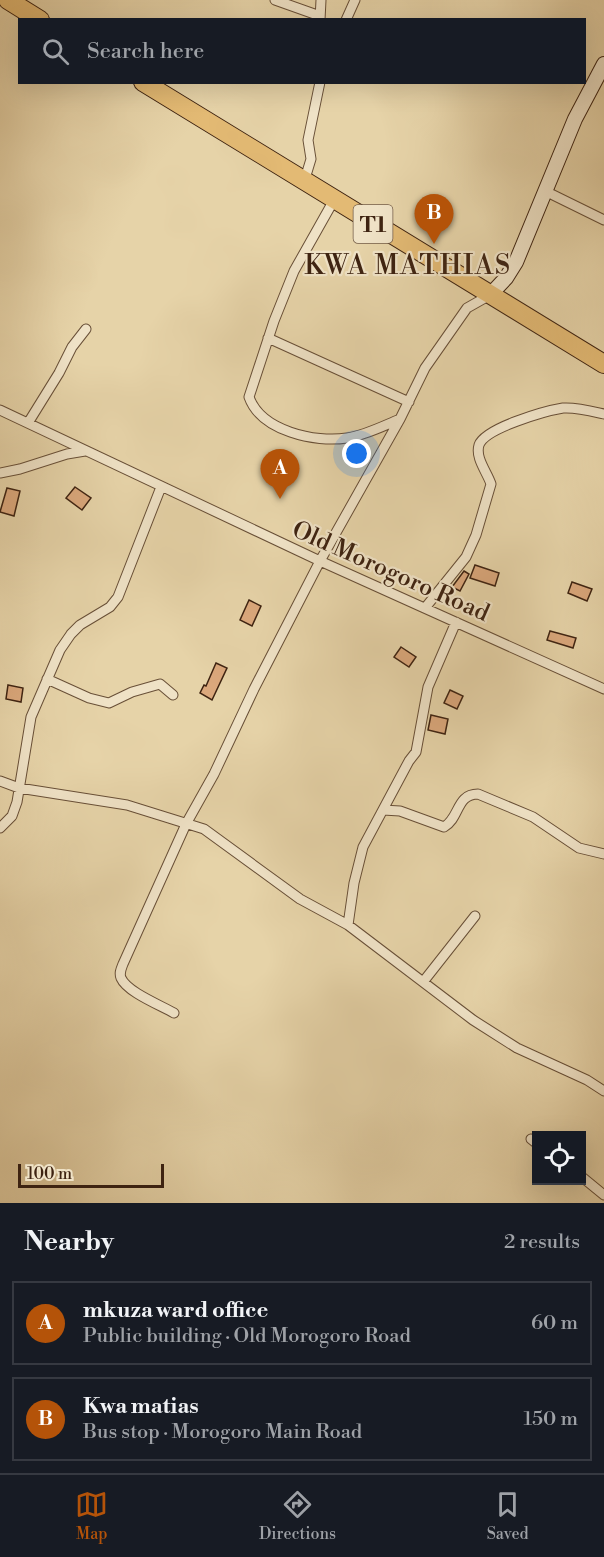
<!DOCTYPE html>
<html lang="en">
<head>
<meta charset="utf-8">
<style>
  :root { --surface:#171b24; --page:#242831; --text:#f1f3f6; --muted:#9ea1a6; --line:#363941; --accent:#b45309 }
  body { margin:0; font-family:"Libre Bodoni",serif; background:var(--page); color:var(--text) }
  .controls { position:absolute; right:18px; bottom:18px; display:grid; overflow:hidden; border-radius:0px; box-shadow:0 6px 24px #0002 }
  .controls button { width:54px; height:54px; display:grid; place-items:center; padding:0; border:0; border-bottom:2px solid var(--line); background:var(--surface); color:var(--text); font:30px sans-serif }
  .scale { position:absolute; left:18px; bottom:15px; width:146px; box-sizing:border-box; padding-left:6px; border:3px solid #3e2311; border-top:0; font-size:16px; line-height:21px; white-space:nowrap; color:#3e2311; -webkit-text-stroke:4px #efe2c6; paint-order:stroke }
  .you { position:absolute; left:357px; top:454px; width:21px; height:21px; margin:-15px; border:4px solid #fff; border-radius:50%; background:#1a73e8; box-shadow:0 0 0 9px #1a73e833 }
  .badge { display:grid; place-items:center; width:39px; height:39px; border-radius:50%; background:var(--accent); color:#fff; font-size:20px; font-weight:700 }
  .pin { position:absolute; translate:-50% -50px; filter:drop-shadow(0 2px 3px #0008) }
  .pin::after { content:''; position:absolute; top:32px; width:21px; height:18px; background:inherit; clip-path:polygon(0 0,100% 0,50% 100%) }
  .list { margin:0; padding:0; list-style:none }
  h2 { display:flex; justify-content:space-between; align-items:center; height:78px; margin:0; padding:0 24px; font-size:26px }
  h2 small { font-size:20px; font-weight:400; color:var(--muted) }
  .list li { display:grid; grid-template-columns:39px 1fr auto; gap:18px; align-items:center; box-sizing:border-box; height:84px; margin:0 12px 12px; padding:0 12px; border:2px solid var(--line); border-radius:0px }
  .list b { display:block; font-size:22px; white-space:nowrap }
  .list p { margin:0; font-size:20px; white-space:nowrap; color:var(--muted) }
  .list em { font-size:20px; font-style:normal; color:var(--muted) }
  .icon { flex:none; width:33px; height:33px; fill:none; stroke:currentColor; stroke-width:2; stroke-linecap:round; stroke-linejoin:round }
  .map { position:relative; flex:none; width:604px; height:1203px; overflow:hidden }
  .search { position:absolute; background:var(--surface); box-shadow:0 6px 24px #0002; left:18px; right:18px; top:18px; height:66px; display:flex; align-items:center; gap:15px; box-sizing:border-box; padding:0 21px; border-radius:0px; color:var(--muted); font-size:22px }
  .sheet { height:270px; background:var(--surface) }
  nav { display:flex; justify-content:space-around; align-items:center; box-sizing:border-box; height:84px; border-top:2px solid var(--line); background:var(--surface); font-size:16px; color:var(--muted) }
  nav a { display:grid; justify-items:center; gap:3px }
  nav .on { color:var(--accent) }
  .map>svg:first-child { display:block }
</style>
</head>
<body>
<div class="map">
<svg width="604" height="1203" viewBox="0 0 604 1203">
  <rect width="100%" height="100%" fill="#e6d3a8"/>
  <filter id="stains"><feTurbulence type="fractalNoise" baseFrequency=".00333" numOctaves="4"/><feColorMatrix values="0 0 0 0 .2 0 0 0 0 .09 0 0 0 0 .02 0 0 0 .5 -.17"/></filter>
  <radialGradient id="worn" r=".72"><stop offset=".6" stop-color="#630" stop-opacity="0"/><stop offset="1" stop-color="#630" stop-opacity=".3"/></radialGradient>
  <!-- building -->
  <path fill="#dba87c" stroke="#3e2311" stroke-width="1.5" d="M75 487 91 498 82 510 66 498Z
    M7 488 20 491 14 516 0 512Z
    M475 565 499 573 495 586 470 578Z
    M464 571 469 574 460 591 452 587Z
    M572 582 592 589 587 601 568 593Z
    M249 600 261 606 252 626 240 620Z
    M550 631 576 638 573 648 547 640Z
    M401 647 416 657 409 667 394 657Z
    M216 663 227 668 212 700 200 693 204 685 206 686Z
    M8 685 23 688 21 702 6 699Z
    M450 690 463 696 457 709 444 703Z
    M431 715 448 719 445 734 428 730Z"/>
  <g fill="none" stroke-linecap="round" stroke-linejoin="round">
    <defs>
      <path id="street" d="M275 0 320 16
        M320 20 321 0
        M346 20 355 0
        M304 182 311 159 308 140 320 82
        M545 191 604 220
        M334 200 294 271 274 321 249 397C261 431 315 443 347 438 366 435 383 426 400 419
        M268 338 409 402
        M0 410 320 561 604 689
        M28 423 59 373 72 347 86 329
        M0 473 20 469 67 454 85 451
        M425 608 466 557 476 535 491 484C487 472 475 458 479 445 485 428 545 411 563 408 576 407 591 411 604 414
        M47 679 89 698 109 703 132 692 160 684 173 695
        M0 781 19 788 127 805 204 829 300 899 348 925 473 1020 517 1048 587 1080 604 1091
        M383 810 400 811 444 827C460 818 456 794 478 794L533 817 579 848 604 854
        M0 828 12 816 17 802 31 717 60 650 71 634 80 625 110 607 118 597 161 487
        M348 925 354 883 363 847 409 761 416 752 428 687 456 622
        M423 982 475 916
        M174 1013C160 1005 127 992 121 978 119 973 121 969 123 964L186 824 214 774 254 689 320 561 400 419 425 368 467 308 490 295
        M531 1139 536 1143
        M582 1177 604 1195"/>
      <path id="secondary" d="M490 295 506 278 516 262 575 119 604 64"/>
      <path id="highway" d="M8 0 40 20
        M143 82 604 364"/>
    </defs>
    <!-- street casing -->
    <use href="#street" stroke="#684f37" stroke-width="11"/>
    <!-- secondary casing -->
    <use href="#secondary" stroke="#3e2311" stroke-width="16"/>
    <!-- highway casing -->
    <use href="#highway" stroke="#3e2311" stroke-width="20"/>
    <!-- street -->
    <use href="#street" stroke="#efe2c6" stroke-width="9"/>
    <!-- secondary -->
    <use href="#secondary" stroke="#efe2c6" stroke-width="14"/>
    <!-- highway -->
    <use href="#highway" stroke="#e3ba74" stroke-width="18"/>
  </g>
  <g text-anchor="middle" stroke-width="4.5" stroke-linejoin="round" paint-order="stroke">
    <!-- shield labels -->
    <rect fill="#efe2c6" stroke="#735c47" stroke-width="1.5" x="353.5" y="205" width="39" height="38" rx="4.5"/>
    <g font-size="22" font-weight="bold" fill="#3e2311">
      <text x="373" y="232">T1</text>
    </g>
    <!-- street labels -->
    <g font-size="24" fill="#3e2311" stroke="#efe2c6">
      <text transform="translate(391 571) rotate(24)" y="8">Old Morogoro Road</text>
    </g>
    <!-- quarter labels -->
    <g font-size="27" letter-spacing="1.5" fill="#3e2311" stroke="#efe2c6">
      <text x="408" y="274">KWA MATHIAS</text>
    </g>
  </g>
  <rect width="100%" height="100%" filter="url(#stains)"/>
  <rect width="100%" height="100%" fill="url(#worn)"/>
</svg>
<div class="controls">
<button><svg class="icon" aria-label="locate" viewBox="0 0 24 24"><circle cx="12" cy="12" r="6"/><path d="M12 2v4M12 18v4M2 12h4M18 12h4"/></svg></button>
</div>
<div class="scale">100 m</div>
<div class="you"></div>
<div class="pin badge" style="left:280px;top:499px">A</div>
<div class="pin badge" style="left:434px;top:244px">B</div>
<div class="search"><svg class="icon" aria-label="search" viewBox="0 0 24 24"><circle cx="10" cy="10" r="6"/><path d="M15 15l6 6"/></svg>Search here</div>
</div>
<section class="sheet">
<h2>Nearby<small>2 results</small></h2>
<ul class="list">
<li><span class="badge">A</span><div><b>mkuza ward office</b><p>Public building · Old Morogoro Road</p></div><em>60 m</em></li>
<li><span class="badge">B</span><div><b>Kwa matias</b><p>Bus stop · Morogoro Main Road</p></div><em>150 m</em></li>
</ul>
</section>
<nav>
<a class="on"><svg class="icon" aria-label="map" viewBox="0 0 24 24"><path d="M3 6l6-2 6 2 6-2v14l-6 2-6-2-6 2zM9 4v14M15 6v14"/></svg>Map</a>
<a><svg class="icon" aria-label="directions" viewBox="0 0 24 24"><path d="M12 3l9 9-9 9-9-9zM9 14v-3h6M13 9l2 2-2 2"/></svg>Directions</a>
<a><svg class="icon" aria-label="saved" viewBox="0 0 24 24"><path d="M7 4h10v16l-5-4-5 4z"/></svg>Saved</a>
</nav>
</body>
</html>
